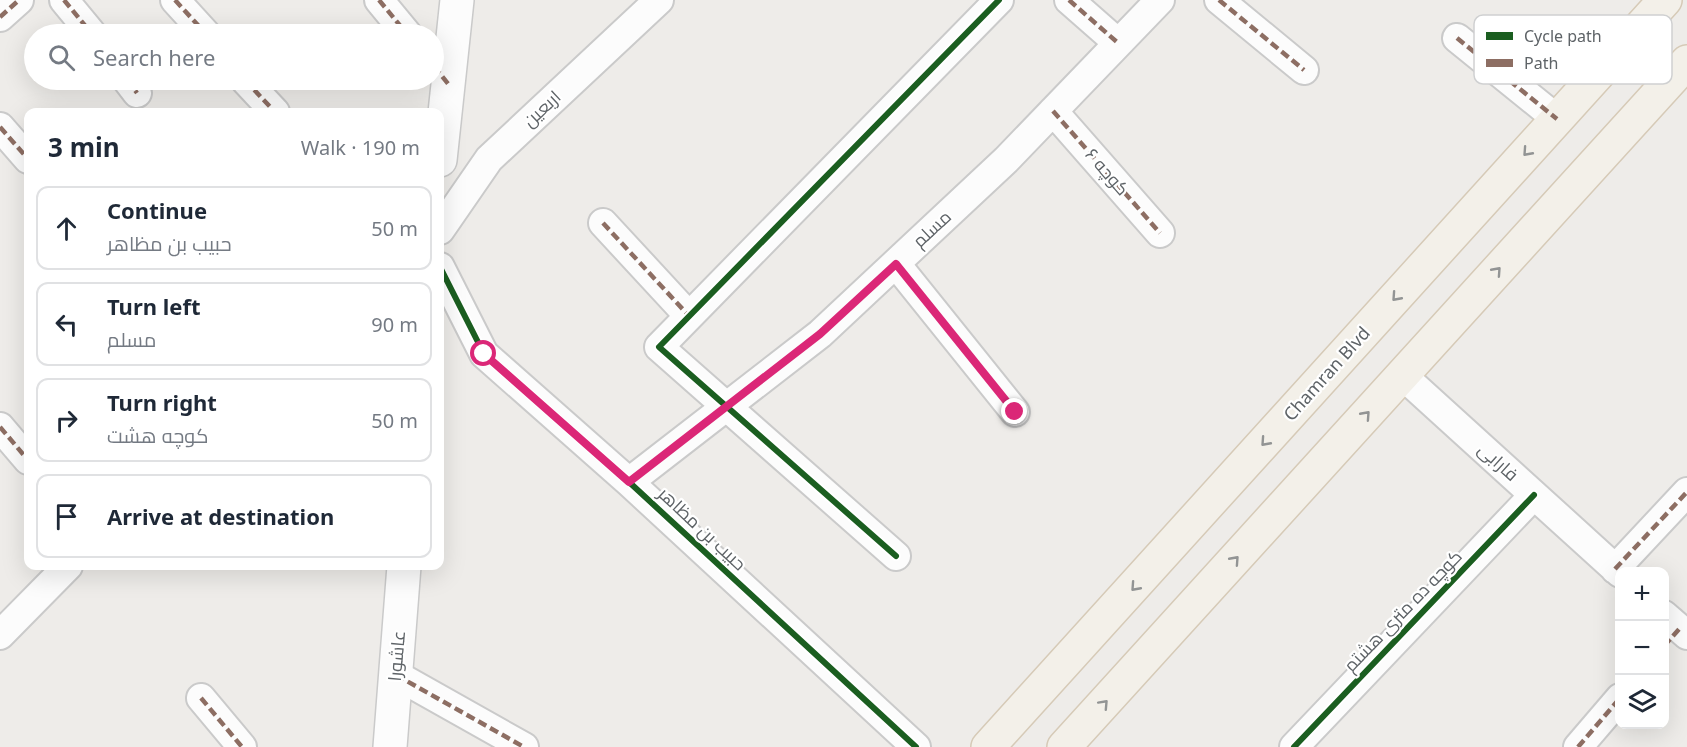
<!DOCTYPE html>
<html lang="en">
<head>
<meta charset="utf-8">
<style>
  :root { --surface:#fff; --page:#f2f2f3; --text:#1f2937; --muted:#747a83; --line:#e0e1e3 }
  body { margin:0; font-family:"Noto Sans",Cairo,sans-serif; background:var(--page); color:var(--text) }
  .controls { position:absolute; right:18px; bottom:18px; display:grid; overflow:hidden; border-radius:12px; box-shadow:0 6px 24px #0002 }
  .controls button { width:54px; height:54px; display:grid; place-items:center; padding:0; border:0; border-bottom:2px solid var(--line); background:var(--surface); color:var(--text); font:30px sans-serif }
  .stop { position:absolute; width:18px; height:18px; margin:-14px; border:4px solid #db2777; border-radius:50%; background:#fff }
  .stop.end { background:#db2777; border-color:#fff; box-shadow:0 2px 6px #0008 }
  .list { margin:0; padding:0; list-style:none }
  h2 { display:flex; justify-content:space-between; align-items:center; height:78px; margin:0; padding:0 24px; font-size:26px }
  h2 small { font-size:20px; font-weight:400; color:var(--muted) }
  .list li { display:grid; grid-template-columns:39px 1fr auto; gap:18px; align-items:center; box-sizing:border-box; height:84px; margin:0 12px 12px; padding:0 12px; border:2px solid var(--line); border-radius:12px }
  .list b { display:block; font-size:22px; white-space:nowrap }
  .list p { margin:0; font-size:20px; white-space:nowrap; color:var(--muted) }
  .list em { font-size:20px; font-style:normal; color:var(--muted) }
  .icon { flex:none; width:33px; height:33px; fill:none; stroke:currentColor; stroke-width:2; stroke-linecap:round; stroke-linejoin:round }
  .map { position:relative; flex:none; width:1687px; height:747px; overflow:hidden }
  .search { position:absolute; background:var(--surface); box-shadow:0 6px 24px #0002; left:24px; top:24px; width:420px; height:66px; display:flex; align-items:center; gap:15px; box-sizing:border-box; padding:0 21px; border-radius:33px; color:var(--muted); font-size:22px }
  .panel { position:absolute; background:var(--surface); box-shadow:0 6px 24px #0002; left:24px; top:108px; width:420px; height:462px; border-radius:12px }
  .map>svg:first-child { display:block }
</style>
</head>
<body>
<div class="map">
<svg width="1687" height="747" viewBox="0 0 1687 747">
  <rect width="100%" height="100%" fill="#eeece9"/>
  <g fill="none" stroke-linecap="round" stroke-linejoin="round">
    <defs>
      <path id="minor" d="M64 0 92 34
        M175 0 206 34
        M379 0 407 34
        M1069 0 1118 43
        M1219 0 1304 70
        M0 17 19 0
        M1457 38 1557 119
        M127 80 137 93
        M245 80 275 112
        M1053 111 1160 233
        M0 127 28 159
        M603 223 689 316
        M440 230 489 159 659 0
        M896 264 1015 412
        M440 267 484 354 629 482 916 747
        M1402 375 1620 573
        M0 427 28 460
        M629 482 820 334 1006 160 1160 0
        M896 556 659 347 999 0
        M1615 569 1687 492
        M1664 615 1687 635
        M0 635 68 566
        M396 675 524 747
        M201 698 242 747
        M1294 747 1534 495
        M1578 747 1620 698"/>
      <path id="tertiary" d="M440 160 457 0
        M390 747 404 566"/>
      <path id="primary" d="M988 747 1665 0
        M1064 747 1687 62"/>
    </defs>
    <!-- minor casing -->
    <use href="#minor" stroke="#cacaca" stroke-width="32"/>
    <!-- tertiary casing -->
    <use href="#tertiary" stroke="#cacaca" stroke-width="36"/>
    <!-- primary casing -->
    <use href="#primary" stroke="#d6cab7" stroke-width="36"/>
    <!-- minor -->
    <use href="#minor" stroke="#fcfcfc" stroke-width="28"/>
    <!-- tertiary -->
    <use href="#tertiary" stroke="#fcfcfc" stroke-width="33"/>
    <!-- primary -->
    <use href="#primary" stroke="#f3f0e9" stroke-width="33"/>
    <!-- quiet -->
    <path stroke="#8d6e63" stroke-width="4.5" stroke-dasharray="9 4.5" stroke-linecap="butt" d="M64 0 92 34
      M175 0 206 34
      M379 0 407 34
      M1069 0 1118 43
      M1219 0 1304 70
      M0 17 19 0
      M1457 38 1557 119
      M434 66 449 85
      M127 80 137 93
      M245 80 275 112
      M1053 111 1160 233
      M0 127 28 159
      M603 223 689 316
      M896 264 1015 412
      M0 427 28 460
      M1615 569 1687 492
      M1664 646 1680 628
      M396 675 524 747
      M201 698 242 747
      M1578 747 1620 698"/>
    <defs>
      <path id="cycleway" d="M440 267 484 354 629 482 916 747
        M896 556 659 347 999 0
        M1294 747 1534 495"/>
    </defs>
    <!-- cycleway casing -->
    <use href="#cycleway" stroke="#fff" stroke-width="10"/>
    <!-- cycleway -->
    <use href="#cycleway" stroke="#1b5e20" stroke-width="6"/>
  </g>
  <!-- one-way arrows -->
  <defs><path id="oneway-chevron" d="M-2-3.5L2.5 0L-2 3.5" fill="none" stroke-width="1.6" stroke-linecap="round" stroke-linejoin="round" transform="scale(1.5)"/></defs>
  <g stroke="#929494">
    <use href="#oneway-chevron" transform="translate(1527 152) rotate(132)"/>
    <use href="#oneway-chevron" transform="translate(1497 271) rotate(-48)"/>
    <use href="#oneway-chevron" transform="translate(1396 297) rotate(132)"/>
    <use href="#oneway-chevron" transform="translate(1366 415) rotate(-48)"/>
    <use href="#oneway-chevron" transform="translate(1265 442) rotate(132)"/>
    <use href="#oneway-chevron" transform="translate(1235 560) rotate(-48)"/>
    <use href="#oneway-chevron" transform="translate(1135 587) rotate(132)"/>
    <use href="#oneway-chevron" transform="translate(1104 704) rotate(-47)"/>
  </g>
  <g fill="none" stroke-linecap="round" stroke-linejoin="round">
    <!-- route -->
    <path stroke="#db2777" stroke-width="8" d="M484 354 629 482 820 334 896 264 1015 412"/>
  </g>
  <g text-anchor="middle" stroke-width="4.5" stroke-linejoin="round" paint-order="stroke">
    <!-- street labels -->
    <g font-size="18" fill="#5e6367" stroke="#fff">
      <text transform="translate(542 109) rotate(-43)" y="6">اربعین</text>
      <text transform="translate(1107 172) rotate(49)" y="6">کوچه ۶</text>
      <text transform="translate(932 229) rotate(-43)" y="6">مسلم</text>
      <text transform="translate(1327 374) rotate(-48)" y="6">Chamran Blvd</text>
      <text transform="translate(1498 462) rotate(42)" y="6">فارابی</text>
      <text transform="translate(702 529) rotate(43)" y="6">حبیب بن مظاهر</text>
      <text transform="translate(1403 611) rotate(-46)" y="6">کوچه ده متری هشتم</text>
      <text transform="translate(397 656) rotate(-85)" y="6">عاشورا</text>
    </g>
  </g>
  <!-- legend -->
  <rect x="1474" y="15" width="198" height="69" rx="9" fill="#fff" stroke="#cfd0d1" stroke-width="1.5"/>
  <rect x="1486" y="32" width="27" height="8" fill="#1b5e20"/>
  <rect x="1486" y="59" width="27" height="8" fill="#8d6e63"/>
  <g font-size="16" fill="#5e6367">
    <text x="1524" y="42">Cycle path</text>
    <text x="1524" y="69">Path</text>
  </g>
</svg>
<div class="controls">
<button>+</button>
<button>−</button>
<button><svg class="icon" aria-label="layers" viewBox="0 0 24 24"><path d="M12 4l9 5-9 5-9-5zM3 14l9 5 9-5"/></svg></button>
</div>
<div class="stop" style="left:484px;top:354px"></div>
<div class="stop end" style="left:1015px;top:412px"></div>
<div class="search"><svg class="icon" aria-label="search" viewBox="0 0 24 24"><circle cx="10" cy="10" r="6"/><path d="M15 15l6 6"/></svg>Search here</div>
<section class="panel">
<h2>3 min<small>Walk · 190 m</small></h2>
<ul class="list">
<li><svg class="icon" aria-label="ahead" viewBox="0 0 24 24"><path d="M12 20V5M6 11l6-6 6 6"/></svg><div><b>Continue</b><p>حبیب بن مظاهر</p></div><em>50 m</em></li>
<li><svg class="icon" aria-label="left" viewBox="0 0 24 24"><path d="M17 20v-9H6M10 6l-5 5 5 5"/></svg><div><b>Turn left</b><p>مسلم</p></div><em>90 m</em></li>
<li><svg class="icon" aria-label="right" viewBox="0 0 24 24"><path d="M7 20v-9h11M14 6l5 5-5 5"/></svg><div><b>Turn right</b><p>کوچه هشت</p></div><em>50 m</em></li>
<li><svg class="icon" aria-label="arrive" viewBox="0 0 24 24"><path d="M6 21V4h12l-3 4 3 4H6"/></svg><div><b>Arrive at destination</b></div></li>
</ul>
</section>
</div>
</body>
</html>
